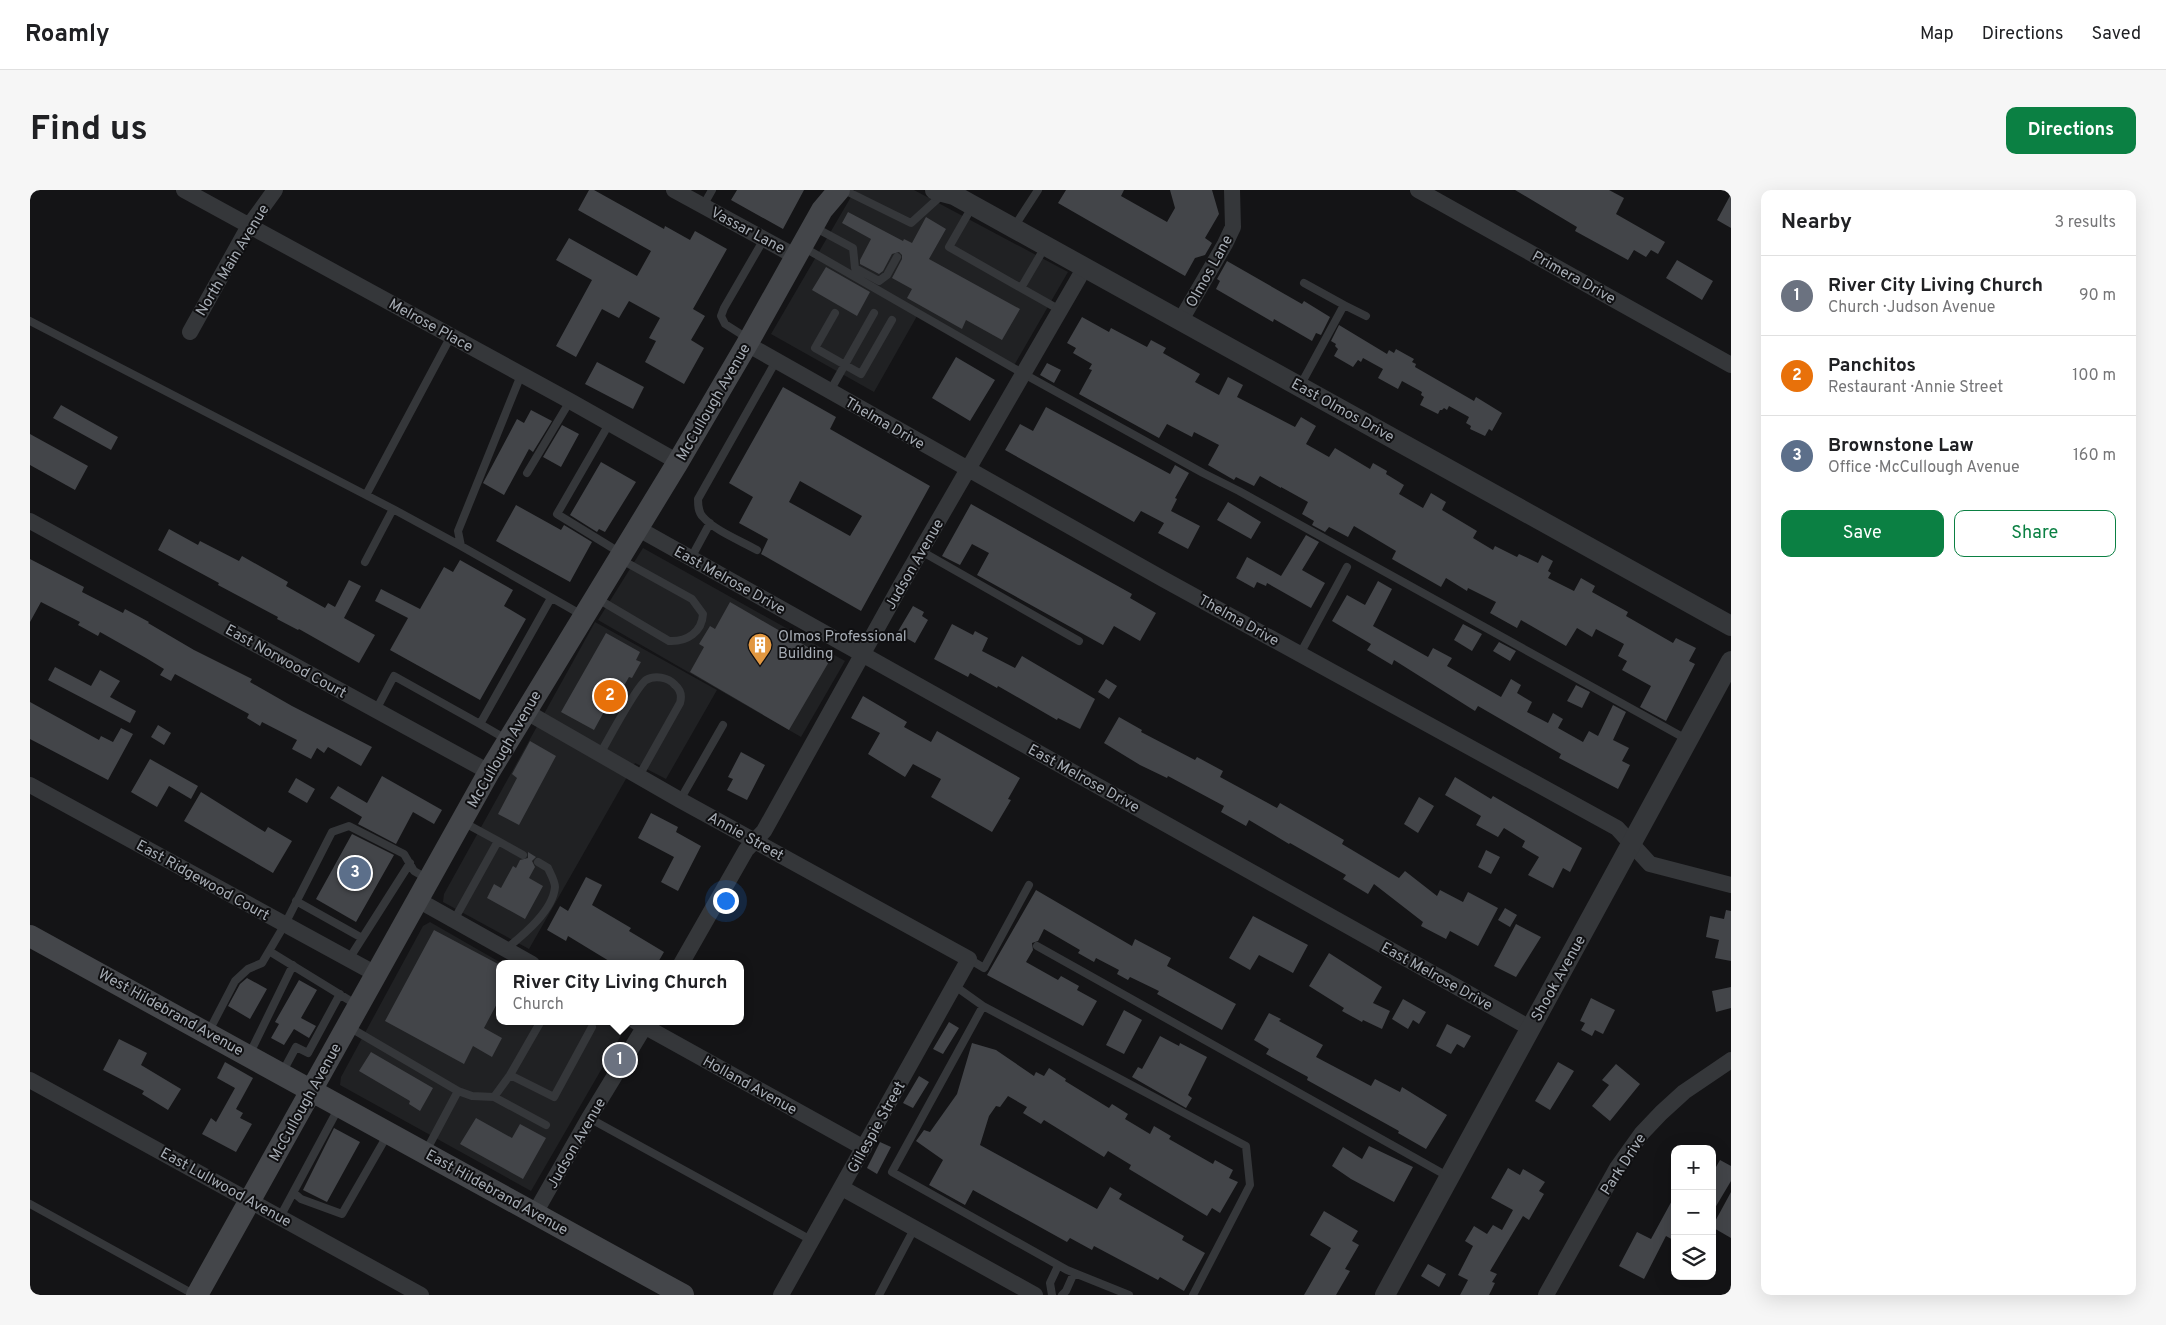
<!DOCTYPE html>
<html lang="en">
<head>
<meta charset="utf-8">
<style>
  :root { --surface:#fff; --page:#f6f6f6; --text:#202124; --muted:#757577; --line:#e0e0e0; --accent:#0b8043 }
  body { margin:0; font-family:Overpass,sans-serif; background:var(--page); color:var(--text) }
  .controls { position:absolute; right:15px; bottom:15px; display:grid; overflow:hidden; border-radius:10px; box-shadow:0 5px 20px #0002 }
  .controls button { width:45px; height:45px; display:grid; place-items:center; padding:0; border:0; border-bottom:1px solid var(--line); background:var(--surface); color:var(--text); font:25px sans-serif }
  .you { position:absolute; left:695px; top:710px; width:18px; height:18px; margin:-12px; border:4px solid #fff; border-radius:50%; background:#1a73e8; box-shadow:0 0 0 8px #1a73e833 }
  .badge { display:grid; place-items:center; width:32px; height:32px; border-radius:50%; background:var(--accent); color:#fff; font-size:16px; font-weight:700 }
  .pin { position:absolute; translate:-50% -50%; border:2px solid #fff; box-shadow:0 1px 5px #0006 }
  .popup { position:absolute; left:466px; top:770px; width:248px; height:65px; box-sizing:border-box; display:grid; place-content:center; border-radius:10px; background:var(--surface); filter:drop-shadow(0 1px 4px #0005); font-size:16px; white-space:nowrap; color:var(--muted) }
  .popup b { font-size:19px; color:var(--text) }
  .popup::after { content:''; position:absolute; left:50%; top:100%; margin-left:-10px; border:10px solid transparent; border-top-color:var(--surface) }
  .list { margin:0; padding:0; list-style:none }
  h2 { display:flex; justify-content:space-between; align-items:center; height:65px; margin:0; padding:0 20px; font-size:21px }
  h2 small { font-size:16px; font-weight:400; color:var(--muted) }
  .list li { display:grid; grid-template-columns:32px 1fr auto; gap:15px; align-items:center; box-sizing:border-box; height:80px; padding:0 20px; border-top:1px solid var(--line) }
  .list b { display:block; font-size:19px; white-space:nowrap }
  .list p { margin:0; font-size:16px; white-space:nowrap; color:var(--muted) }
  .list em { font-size:16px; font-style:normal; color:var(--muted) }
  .actions { display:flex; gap:10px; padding:15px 20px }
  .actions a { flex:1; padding:11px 0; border:1px solid var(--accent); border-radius:10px; text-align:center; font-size:18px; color:var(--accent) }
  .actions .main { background:var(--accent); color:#fff }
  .icon { flex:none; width:28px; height:28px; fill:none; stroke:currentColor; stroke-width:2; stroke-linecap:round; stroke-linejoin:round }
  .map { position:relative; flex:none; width:1701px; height:1105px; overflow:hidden; border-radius:10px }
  header { display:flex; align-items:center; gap:30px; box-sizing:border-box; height:70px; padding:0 25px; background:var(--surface); border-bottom:1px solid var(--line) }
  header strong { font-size:24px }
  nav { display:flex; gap:28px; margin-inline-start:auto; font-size:18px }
  .intro { display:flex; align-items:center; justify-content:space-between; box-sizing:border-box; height:120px; padding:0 30px }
  h1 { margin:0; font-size:35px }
  .button { padding:12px 22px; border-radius:10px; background:var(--accent); color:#fff; font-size:18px; font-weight:700 }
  main { display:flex; gap:30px; padding:0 30px }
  aside { flex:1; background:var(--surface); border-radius:10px; box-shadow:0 5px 20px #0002 }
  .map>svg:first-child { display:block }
</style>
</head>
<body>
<header>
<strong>Roamly</strong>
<nav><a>Map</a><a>Directions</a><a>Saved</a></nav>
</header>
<div class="intro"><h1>Find us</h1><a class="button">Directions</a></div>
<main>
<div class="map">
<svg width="1701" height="1105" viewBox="0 0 1701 1105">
  <rect width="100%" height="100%" fill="#141416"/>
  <!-- built -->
  <path fill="#202123" d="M825 0H884L1038 82 982 179 887 126 844 202 741 144Z
    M613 358 815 471 771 547 568 430Z
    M565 432 687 500 636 589 605 573 499 759 413 712 414 704Z
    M400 732 473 774H470V831H574L593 842 501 1001 310 895 311 887 393 736Z"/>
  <!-- building -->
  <path fill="#434549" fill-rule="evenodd" d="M559 0H564L634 39 635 36 660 50 665 41 697 59 663 119 675 126 661 150 674 158 654 194 615 172 626 151 619 148 630 128 599 111 589 128 572 119 546 167 526 156 562 90 526 70 539 48 607 86 621 61 548 20Z
    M707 0H774L753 39 701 10Z
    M1036 0H1094L1091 6 1137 32 1145 18 1140 0H1182L1189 24 1175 48 1182 53 1175 65 1165 68 1155 86 1028 13Z
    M1485 0H1579L1594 8 1586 24 1635 52 1628 64 1621 60 1616 67 1604 60 1598 70 1545 41 1547 37Z
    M1701 4V38L1687 30Z
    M818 22 873 51 874 49 882 53 896 27 916 39 899 69 990 119 972 150 936 130 932 139 877 108 882 99 862 88 872 69V65L869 62 862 64 853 81 849 84 830 74V70L841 49 812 33Z
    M1647 70 1683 91 1672 110 1636 88Z
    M1197 71 1272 114 1274 111 1300 127 1291 145 1286 143 1282 151 1244 129 1243 132 1186 99 1190 91 1187 89Z
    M796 77 840 102 827 126 782 100Z
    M1052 127 1079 142 1081 138 1117 157 1121 150 1136 158 1133 163 1170 184 1165 192 1189 205 1198 187 1213 195 1207 207 1265 237 1271 227 1286 236 1276 254 1299 267 1305 258 1340 279 1343 273 1357 281 1356 284 1374 295 1369 304 1393 318 1401 303 1416 312 1412 320 1447 341 1443 348 1463 360 1465 356 1487 367 1489 364 1508 373 1512 365 1523 371 1518 381 1521 383 1518 388 1544 401 1551 388 1565 396 1562 402 1598 422 1596 426 1643 453 1646 448 1666 458 1659 471 1665 474 1636 531 1610 517 1621 496 1592 480 1597 471 1588 466 1594 454 1566 439 1562 447 1547 438 1536 456 1491 430 1487 438 1460 423 1466 412 1438 398 1437 401 1416 388 1411 397 1362 369 1366 361 1324 336 1318 347 1299 337 1295 342 1282 335 1284 331 1272 324 1278 312 1251 297V298L1230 286 1224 296 1206 287 1204 290 1178 275 1189 255 1164 242 1162 247 1137 234 1129 248 1049 204 1062 180 1059 179 1062 174 1043 163 1046 158 1037 153Z
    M1309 135 1357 164 1359 160 1364 163 1366 159 1384 169 1382 172 1386 174 1385 177 1444 211 1446 207 1472 223 1462 241 1459 239 1455 246 1440 239 1441 236 1436 233 1439 227 1419 216 1417 220 1414 218 1412 220H1410L1408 224 1390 215 1394 207 1391 205 1392 202 1372 191 1368 199 1348 188 1353 179 1333 168 1331 172 1328 170 1323 177 1304 166 1308 159 1305 156 1306 154 1301 151Z
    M926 167 965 190 940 231 902 208Z
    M567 172 614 197 603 219 555 194Z
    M1017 173 1031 180 1024 193 1010 185Z
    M753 197 806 227 800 239 900 296 831 421 731 364 738 349 709 333 723 307 699 293ZM770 291 832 326 820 346 759 312Z
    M31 215 88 247 81 260 23 228Z
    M1016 217 1140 284 1145 275 1159 283 1145 308 1147 309 1141 321 1170 336 1158 359 1128 343 1134 333 1111 321 1104 332 975 260 990 234 1003 241Z
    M501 220 522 231 503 262 499 259 474 305 453 293 487 229 494 233Z
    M532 235 549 244 531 277 513 267Z
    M0 244 58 276 45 300 0 275Z
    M571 272 606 292 575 342 569 339 567 342 540 325Z
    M1198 312 1231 332 1221 349 1187 330Z
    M941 314 1102 404 1100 408 1126 423 1110 451 1084 436 1073 455 947 385 959 363 942 354 930 375 912 366Z
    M486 315 531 340 534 335 562 352 540 392 466 351Z
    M139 339 168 355 170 351 209 371 212 366 258 392 256 396 295 418 298 413 305 417 319 390 331 396 314 428 345 445 329 473 269 439 268 440 247 429 248 427 188 395 189 393 128 360Z
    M1276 345 1289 352 1272 380 1295 393 1281 418 1237 393 1236 396 1227 392 1224 398 1206 388 1217 367 1251 386Z
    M0 369 54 397 52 402 93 423 95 419 119 432 118 433 164 460 222 489 220 492 262 516 342 557 331 576 298 557 294 563 287 558 281 569 262 559 267 550 232 532 230 536 217 528 219 524 145 484 141 491 130 485 134 479 116 468 70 442 68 446 48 435 50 432 11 412 0 432Z
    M430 370 483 400 474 416 496 429 450 510 360 460 378 428 345 411 351 399 390 419 414 377 423 382Z
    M1348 391 1362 399 1343 436 1398 467 1403 458 1422 468 1417 476 1471 507 1481 489 1491 495 1487 503 1502 512 1497 522 1518 533 1523 523 1533 529 1528 538 1553 552 1559 541 1568 546 1583 515 1596 522 1583 550 1599 558 1592 571 1600 575 1588 599 1529 568 1531 564 1448 516 1445 521 1364 470 1362 475 1337 460 1341 454 1302 431 1317 405 1335 415Z
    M700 412 800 470 759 540 660 482 674 457 669 454 680 436 685 439Z
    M883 416 894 422 892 426 898 430 885 453 867 443Z
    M922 434 943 445 945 441 958 448 952 461 985 478 992 466 1065 509 1050 539 1028 528 1027 530 968 496 967 498 940 483 938 487 904 469Z
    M1433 434 1452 444 1442 461 1424 450Z
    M576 443 610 462 606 470 611 472 602 488 599 487 580 520 576 518 564 540 531 522Z
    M1469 452 1486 461 1480 471 1463 461Z
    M25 477 61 496 70 480 90 491 80 507 106 521 100 533 18 490Z
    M1076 489 1087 496 1079 509 1068 502Z
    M1546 495 1560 502 1552 518 1537 511Z
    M833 506 877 532 874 537 901 552 907 541 990 588 978 609 981 610 962 642 901 607 911 589 883 574 875 587 838 564 850 543 821 528Z
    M0 512 69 550 71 546 83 552 91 538 103 544 78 590 0 549Z
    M1089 527 1112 540 1111 542 1165 570 1167 567 1193 581 1190 587 1247 618 1250 613 1290 636 1314 650 1312 654 1369 688 1375 681 1407 706 1410 700 1433 712 1438 702 1468 718 1448 756 1420 741 1416 749 1391 736 1393 732 1344 694 1338 704 1313 689 1316 685 1260 653 1259 654 1219 630 1216 636 1191 622 1194 616 1138 586 1137 588 1110 575 1074 553Z
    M128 535 141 543 134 555 121 547Z
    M500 551 526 566 489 635 468 624 487 588 482 584Z
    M711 562 735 575 717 610 697 600 703 589 698 587Z
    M120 569 168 596 161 609 139 596 127 617 101 602Z
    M352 586 412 620 404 634 383 622 366 654 328 634 332 627 300 608 308 596 337 613Z
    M1425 587 1461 609 1463 606 1552 658 1540 682 1533 678 1523 698 1498 685 1509 667 1492 657 1495 651 1474 638 1468 647 1446 635 1451 626 1415 605Z
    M266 588 285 599 277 613 258 602Z
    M171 602 235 642 238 637 262 651 243 683 154 631Z
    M1389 607 1404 616 1388 643 1374 634Z
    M621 623 648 637 646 642 671 656 648 701 631 692 644 667 608 648Z
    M322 644 364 665 326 732 286 709Z
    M1456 660 1470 667 1461 684 1448 677Z
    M498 662 506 667 502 671 505 677 499 688 513 696 495 729 457 708 464 694 471 698 483 676 486 678 490 670 498 668Z
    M556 687 572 695 562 715 601 738 599 741 634 762 627 774H584L538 746 536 751 517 740 530 716 538 721Z
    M1006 700 1102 756 1105 749 1141 768 1137 776 1206 814 1192 840 1127 804 1129 801 1100 787 1098 790 1087 784 1089 780 1066 768 1064 772 1048 763 1050 760 1014 739 1008 751 1002 753 1003 760 996 772 1028 790 1031 786 1049 796 1047 800 1067 811 1053 836 957 785Z
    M1475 718 1487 725 1480 737 1468 730Z
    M1696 720 1701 721V771L1685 768 1689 750 1676 747 1680 726 1694 729Z
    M1223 726 1278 755 1263 783 1229 765 1220 780 1199 768Z
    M1486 734 1511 747 1486 787 1464 776Z
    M404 740 470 775V808L454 838 472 848 462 867 443 856 434 874 355 831Z
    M1299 763 1352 797 1343 813 1360 821 1352 839 1333 830 1332 832 1312 821 1314 818 1279 796Z
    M217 788 237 799 220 829 198 816 210 794Z
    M269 790 287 800 271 828 286 836 279 848 264 839 254 855 241 848 249 834 245 832Z
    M1701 797V818L1686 822 1682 801Z
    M1561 808 1585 820 1573 844 1565 840 1562 846 1551 840 1555 833 1550 831Z
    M1373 809 1396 822 1389 834 1383 830 1378 839 1362 829Z
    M1094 820 1112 830 1094 864 1076 855Z
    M1239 823 1251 829 1249 831 1293 855 1286 867 1341 896 1345 889 1370 902 1372 897 1417 925 1396 959 1368 943 1369 941 1277 890 1278 887 1236 864 1239 859 1224 850Z
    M919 832 929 838 913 864 903 859Z
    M1417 834 1441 846 1434 858 1427 854 1421 864 1406 856Z
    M1130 846 1149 856 1150 853 1177 867 1158 905 1162 908 1156 918 1102 887 1108 877 1112 879Z
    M89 849 117 863 111 875 151 899 138 920 112 904 114 901 73 880Z
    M942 853 966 860 1004 886 1006 882 1014 886 1019 878 1036 889 1035 891 1079 918 1082 914 1098 924 1095 929 1120 944 1124 936 1141 946 1139 949 1183 974 1185 970 1203 980 1199 988 1208 992 1190 1023 1182 1018 1177 1026 1099 979 1101 975 1078 961 1074 967 1014 930 1011 934 993 923 997 917 978 906 970 917 966 916 959 926 950 955 1067 1019 1080 997 1092 1004 1089 1009 1154 1046 1152 1050 1175 1063 1154 1101 1130 1087 1128 1090 1064 1056 1062 1060 1040 1048 1037 1052 943 1000 935 1015 899 995 913 970 886 951 894 940 900 942 927 904Z
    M341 862 403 898 390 921 379 914 380 911 329 881Z
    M195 872 223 888 206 919 213 923 210 928 222 934 206 962 172 944 181 928 186 932 205 898 187 888Z
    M1528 872 1544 881 1520 920 1505 911Z
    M1586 874 1610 894 1580 931 1562 916 1579 895 1572 890Z
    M889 886 899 892 883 918 873 913Z
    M446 928 482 948 490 934 516 948 493 989 430 954Z
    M304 938 330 952 297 1012 273 1000Z
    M850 952 861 957 847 984 837 978Z
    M1339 956 1383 977 1364 1012 1321 989 1302 976 1313 957 1332 969Z
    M1690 970 1701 976V991L1682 1023V984Z
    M1478 978 1490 985 1493 979 1515 992 1509 1001 1514 1004 1499 1030 1493 1026 1460 1081 1467 1084 1462 1092 1465 1093 1459 1105H1430L1438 1090 1428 1085 1443 1056 1435 1051 1444 1036 1457 1044 1463 1035 1472 1040 1483 1020 1461 1008Z
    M1701 1002V1048L1682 1037Z
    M1645 1005V1051L1636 1046 1614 1089 1589 1076 1607 1042 1621 1049Z
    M1294 1021 1328 1041 1322 1051 1329 1055 1315 1079 1320 1081 1306 1105H1274L1301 1058 1280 1045Z
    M1398 1074 1416 1084 1409 1097 1391 1086Z"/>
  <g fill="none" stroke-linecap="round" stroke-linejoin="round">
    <!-- service -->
    <path stroke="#35373a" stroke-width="8" d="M814 0 881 33 913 4
      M673 16 682 0
      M942 17 919 57 991 98 1015 57
      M784 37 823 58 825 78 849 91 857 85 867 67
      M984 37 1008 0
      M773 57 994 184 1173 283 1209 301 1658 550
      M1274 93 1314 115
      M991 98 1030 120
      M805 123 785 158 831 184 862 130
      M0 131 363 319 335 372
      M717 148 695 134 691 126 694 118 734 49
      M491 185 428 341 431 356 552 425
      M1270 196 1314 115 1336 126
      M800 201 844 123
      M579 234 527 324 589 362
      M497 283 540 211
      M336 305 421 146
      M363 319 431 356
      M727 360C711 351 684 340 673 327 668 322 668 315 668 309L746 171
      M891 361 1049 451
      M661 368 680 333
      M568 409 639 451C657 452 672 442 673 424L662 409 590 369
      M1270 464 1317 377
      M346 520 364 486 450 534 521 408
      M450 534 476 549
      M570 564C578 550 606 497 616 490 625 485 638 487 645 495 651 500 652 506 650 513L609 586
      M650 610 693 535
      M468 651 493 665
      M266 711 332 748
      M424 730 468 651 433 632
      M1007 756 1419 987
      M476 759C493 745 523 721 525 697 525 691 520 683 518 678L508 672
      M239 761 327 815
      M319 769 380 673
      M939 769 954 778 999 695
      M925 796 953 816 1216 956 1220 995 1163 1105
      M953 816 862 982 1037 1080 1099 1105
      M319 837 428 901 442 906 464 907 480 885 511 831
      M179 841 205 791 218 779 232 773 255 734 302 642 319 636 374 664 384 681 398 689
      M220 863 263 775
      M252 883 266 857 278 863 310 804
      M480 885 524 907 562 837
      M464 907 516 935
      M559 928 781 1050
      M396 961 428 901
      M264 1003 271 1009 312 1024 358 944
      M0 1014 165 1105
      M250 1027 308 919
      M849 1105 884 1039
      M1022 1105 1020 1093 1028 1076
      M1032 1105 1036 1101 1044 1083"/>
    <!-- minor -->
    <path stroke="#35373a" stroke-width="16" d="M154 0 540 211 648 272
      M644 0 765 66
      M1388 0 1701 175
      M1151 130 1195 54 1203 37 1202 0
      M160 142 219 36 245 0
      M717 154 1133 389 1587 638 1620 674 1701 695
      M0 331 459 582
      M607 338 1500 838
      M495 521 650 610 939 769 751 1105
      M0 595 346 784
      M388 710 502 774
      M651 774 716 660 734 641 871 395 1055 77
      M605 831 834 958
      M0 890 391 1105
      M812 998 1005 1105
      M505 1023 559 928 618 831
      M1516 1105 1587 978 1612 943 1631 923 1654 902 1701 870"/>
    <!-- tertiary -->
    <path stroke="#35373a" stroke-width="20" d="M905 0 924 5 1701 436
      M1355 1105 1701 471"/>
    <!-- secondary -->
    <path stroke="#44464a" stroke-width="22" d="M0 746 653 1105
      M167 1105 459 582 648 272 717 154 792 20 809 0"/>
  </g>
  <!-- icons -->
  <defs>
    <symbol id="building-pin" viewBox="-11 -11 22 30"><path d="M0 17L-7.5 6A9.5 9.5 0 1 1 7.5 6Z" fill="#e29740" stroke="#0f0f11"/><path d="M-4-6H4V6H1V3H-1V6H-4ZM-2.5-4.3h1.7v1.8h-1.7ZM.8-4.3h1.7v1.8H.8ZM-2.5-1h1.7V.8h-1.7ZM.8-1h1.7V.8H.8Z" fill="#fff"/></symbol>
  </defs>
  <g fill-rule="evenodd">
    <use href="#building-pin" x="716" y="441" width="28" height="38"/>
  </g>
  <g text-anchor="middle" stroke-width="4" stroke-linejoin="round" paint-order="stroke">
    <!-- street labels -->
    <g font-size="15" fill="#a7adb5" stroke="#0f0f11">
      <text transform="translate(718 40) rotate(28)" y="5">Vassar Lane</text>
      <text transform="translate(202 70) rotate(-59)" y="5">North Main Avenue</text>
      <text transform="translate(1179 81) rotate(-61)" y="5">Olmos Lane</text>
      <text transform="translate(1544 87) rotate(29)" y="5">Primera Drive</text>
      <text transform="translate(401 135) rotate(29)" y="5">Melrose Place</text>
      <text transform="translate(683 212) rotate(-60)" y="5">McCullough Avenue</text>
      <text transform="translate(1313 220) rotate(29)" y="5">East Olmos Drive</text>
      <text transform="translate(855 233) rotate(30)" y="5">Thelma Drive</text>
      <text transform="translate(884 374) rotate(-60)" y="5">Judson Avenue</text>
      <text transform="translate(700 390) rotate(29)" y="5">East Melrose Drive</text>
      <text transform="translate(1209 430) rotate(29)" y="5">Thelma Drive</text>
      <text transform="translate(256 471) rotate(29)" y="5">East Norwood Court</text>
      <text transform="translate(474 559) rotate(-60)" y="5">McCullough Avenue</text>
      <text transform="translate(1054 588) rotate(29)" y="5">East Melrose Drive</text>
      <text transform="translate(716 646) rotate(29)" y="5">Annie Street</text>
      <text transform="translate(173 690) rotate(29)" y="5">East Ridgewood Court</text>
      <text transform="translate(1407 786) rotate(29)" y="5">East Melrose Drive</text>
      <text transform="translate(1528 788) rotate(-61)" y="5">Shook Avenue</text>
      <text transform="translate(141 822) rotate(29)" y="5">West Hildebrand Avenue</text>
      <text transform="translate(720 895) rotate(29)" y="5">Holland Avenue</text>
      <text transform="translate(275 912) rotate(-61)" y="5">McCullough Avenue</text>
      <text transform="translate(846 937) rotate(-61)" y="5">Gillespie Street</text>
      <text transform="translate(546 953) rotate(-60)" y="5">Judson Avenue</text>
      <text transform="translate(1593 974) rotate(-57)" y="5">Park Drive</text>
      <text transform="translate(196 997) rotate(29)" y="5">East Lullwood Avenue</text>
      <text transform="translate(467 1002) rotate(29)" y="5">East Hildebrand Avenue</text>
    </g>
    <!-- poi labels -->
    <g font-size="15" fill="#a7adb5" stroke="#0f0f11" text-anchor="start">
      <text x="748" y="451">Olmos Professional<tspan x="748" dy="17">Building</tspan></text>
    </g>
  </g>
</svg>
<div class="controls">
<button>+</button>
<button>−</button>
<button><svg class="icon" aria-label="layers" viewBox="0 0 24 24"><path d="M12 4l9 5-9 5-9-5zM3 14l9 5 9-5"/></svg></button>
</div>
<div class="you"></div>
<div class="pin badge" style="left:590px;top:870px;background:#6b7280">1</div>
<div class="popup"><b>River City Living Church</b>Church</div>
<div class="pin badge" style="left:580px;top:506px;background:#e8710a">2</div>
<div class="pin badge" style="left:325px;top:683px;background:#5c6f8a">3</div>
</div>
<aside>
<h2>Nearby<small>3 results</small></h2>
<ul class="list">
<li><span class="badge" style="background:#6b7280">1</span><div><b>River City Living Church</b><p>Church · Judson Avenue</p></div><em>90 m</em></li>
<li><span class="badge" style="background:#e8710a">2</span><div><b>Panchitos</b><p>Restaurant · Annie Street</p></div><em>100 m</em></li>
<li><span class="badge" style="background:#5c6f8a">3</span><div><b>Brownstone Law</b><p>Office · McCullough Avenue</p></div><em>160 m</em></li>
</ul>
<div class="actions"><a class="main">Save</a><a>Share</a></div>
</aside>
</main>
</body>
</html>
